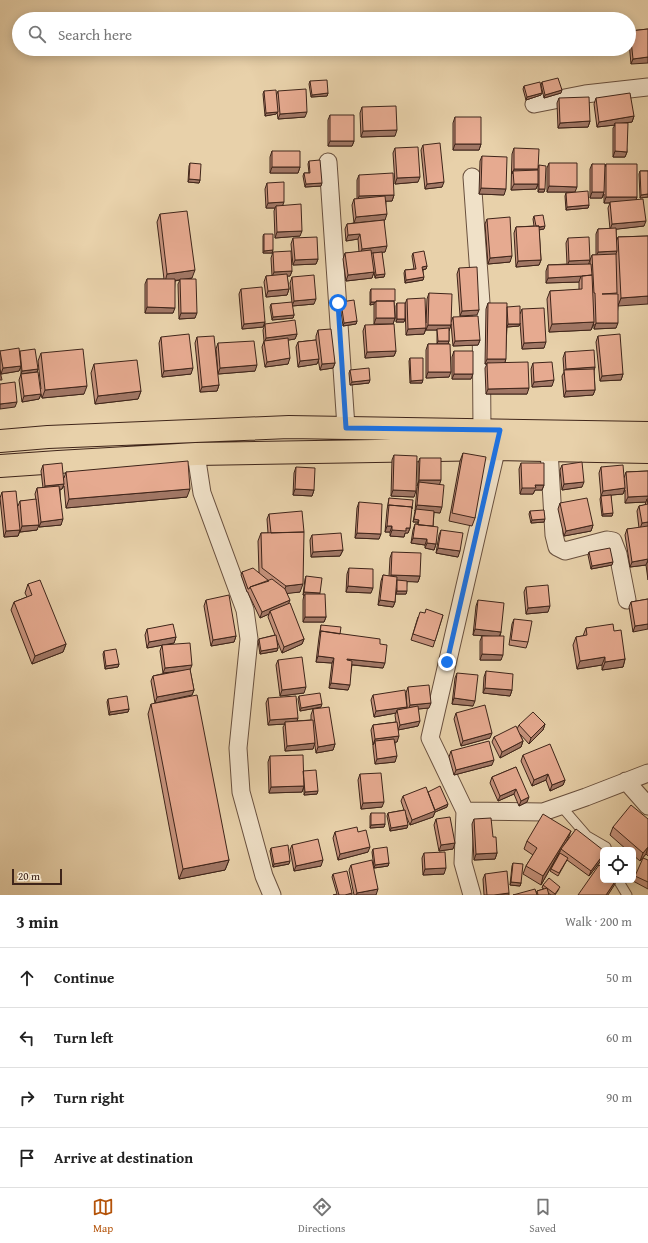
<!DOCTYPE html>
<html lang="en">
<head>
<meta charset="utf-8">
<style>
  :root { --surface:#fff; --page:#f6f6f6; --text:#222; --muted:#767676; --line:#e0e0e0; --accent:#b45309 }
  body { margin:0; font-family:"Gentium Book Plus",serif; background:var(--page); color:var(--text) }
  .controls { position:absolute; right:12px; bottom:12px; display:grid; overflow:hidden; border-radius:6px; box-shadow:0 2px 10px #0003 }
  .controls button { width:36px; height:36px; display:grid; place-items:center; padding:0; border:0; border-bottom:1px solid var(--line); background:var(--surface); color:var(--text); font:20px sans-serif }
  .scale { position:absolute; left:12px; bottom:10px; width:50px; box-sizing:border-box; padding-left:4px; border:2px solid #3f251a; border-top:0; font-size:11px; line-height:14px; white-space:nowrap; color:#3f251a; -webkit-text-stroke:3px #f0e1c8; paint-order:stroke }
  .stop { position:absolute; width:12px; height:12px; margin:-9px; border:3px solid #1a73e8; border-radius:50%; background:#fff }
  .stop.end { background:#1a73e8; border-color:#fff; box-shadow:0 1px 4px #0008 }
  .list { margin:0; padding:0; list-style:none }
  h2 { display:flex; justify-content:space-between; align-items:center; height:52px; margin:0; padding:0 16px; font-size:17px }
  h2 small { font-size:13px; font-weight:400; color:var(--muted) }
  .list li { display:grid; grid-template-columns:26px 1fr auto; gap:12px; align-items:center; box-sizing:border-box; height:60px; padding:0 16px; border-top:1px solid var(--line) }
  .list b { display:block; font-size:15px; white-space:nowrap }
  .list em { font-size:13px; font-style:normal; color:var(--muted) }
  .icon { flex:none; width:22px; height:22px; fill:none; stroke:currentColor; stroke-width:2; stroke-linecap:round; stroke-linejoin:round }
  .map { position:relative; flex:none; width:648px; height:895px; overflow:hidden }
  .search { position:absolute; background:var(--surface); box-shadow:0 2px 10px #0003; left:12px; right:12px; top:12px; height:44px; display:flex; align-items:center; gap:10px; box-sizing:border-box; padding:0 14px; border-radius:22px; color:var(--muted); font-size:15px }
  .sheet { height:292px; background:var(--surface) }
  nav { display:flex; justify-content:space-around; align-items:center; box-sizing:border-box; height:56px; border-top:1px solid var(--line); background:var(--surface); font-size:11px; color:var(--muted) }
  nav a { display:grid; justify-items:center; gap:2px }
  nav .on { color:var(--accent) }
  .map>svg:first-child { display:block }
</style>
</head>
<body>
<div class="map">
<svg width="648" height="895" viewBox="0 0 648 895">
  <rect width="100%" height="100%" fill="#e8d1aa"/>
  <filter id="stains"><feTurbulence type="fractalNoise" baseFrequency=".005" numOctaves="4"/><feColorMatrix values="0 0 0 0 .2 0 0 0 0 .09 0 0 0 0 .02 0 0 0 .5 -.17"/></filter>
  <radialGradient id="worn" r=".72"><stop offset=".6" stop-color="#630" stop-opacity="0"/><stop offset="1" stop-color="#630" stop-opacity=".3"/></radialGradient>
  <g fill="none" stroke-linecap="round" stroke-linejoin="round">
    <defs>
      <path id="service" d="M561 806 587 836 606 847 607 850
        M618 880 627 895"/>
      <path id="minor" d="M534 104 585 94 648 87
        M328 162 346 427
        M472 177 481 303 482 430
        M549 450 554 535 557 547 565 551 607 540 613 541 618 554 627 600
        M196 454 202 493 245 610 249 639 238 748 241 792 264 876 272 895
        M626 781 648 806
        M465 811 543 812 586 797 648 773
        M472 895 463 863 465 811 430 738 499 438"/>
      <path id="primary" d="M0 441 48 437 289 427 648 433
        M0 466 58 462 196 454 497 449 648 452"/>
    </defs>
    <!-- service casing -->
    <use href="#service" stroke="#69503e" stroke-width="11"/>
    <!-- minor casing -->
    <use href="#minor" stroke="#69503e" stroke-width="19"/>
    <!-- primary casing -->
    <use href="#primary" stroke="#3f251a" stroke-width="24"/>
    <!-- service -->
    <use href="#service" stroke="#f0e1c8" stroke-width="9"/>
    <!-- minor -->
    <use href="#minor" stroke="#f0e1c8" stroke-width="17"/>
    <!-- primary -->
    <use href="#primary" stroke="#e8d1aa" stroke-width="22"/>
  </g>
  <!-- wall -->
  <path fill="#c6927c" stroke="#3f251a" d="M648 29 631 64 629 42V35L630 31Z
    M310 81 328 93 327 96 311 97 309 84Z
    M542 82 561 93 544 98 541 85Z
    M524 86 541 95 526 100 523 89Z
    M264 91 276 96 278 91 305 117 278 119 277 112 276 114 265 116 263 94Z
    M559 98 590 121 588 127 558 128 557 103Z
    M596 98 634 116 632 122 624 123 627 152 625 157H613V128L615 125 597 127 594 104Z
    M362 107 395 136 361 137 360 113Z
    M330 115 354 141 352 146H328V120Z
    M455 117 481 144 479 150H453V123Z
    M423 145 442 187 425 189 421 150Z
    M395 148 418 182 395 184 393 153Z
    M514 148 538 168 539 165 544 192H538V184L536 189 511 190 512 154Z
    M272 151 300 167 298 173H270V157Z
    M482 156 504 195 479 194 480 161Z
    M309 161 321 186 305 187 303 176 304 173H309L308 164Z
    M190 163 200 180 199 183 188 182 189 166Z
    M549 163 575 192 589 205 588 208 566 210 565 196 566 193 573 192H547V168Z
    M592 164 605 167 606 164 637 197 636 200 644 226 616 229V242L618 237 648 236 618 306 616 328 594 329V324L591 330 549 332 547 299 550 291 579 290V282L546 283V271L548 265 567 264 566 243 568 238 589 264H590V260L592 255H596V234L598 229H610L608 208 610 203H604V194L602 198H590V169Z
    M640 171H648V197L640 198 639 174Z
    M359 175 394 195 392 201H386L385 220H384L385 252H382L384 277 375 278 374 272 372 278 346 281 343 259 345 253 359 252 358 239 346 241 345 229 347 224 354 223 352 205 354 199H357V180Z
    M267 183 283 205 300 236 275 238 274 211 275 208H266L265 189Z
    M160 214 192 278 189 279 195 318 179 319 178 284 180 280 175 281 173 313H145V284L147 279H164L157 222Z
    M534 216 544 229 539 230 541 260 539 265 516 267 514 233 516 227 534 226 533 219Z
    M487 219 510 262 488 264 485 224Z
    M264 234 272 253H263V236Z
    M293 238 318 259 316 264 293 265 291 244Z
    M273 252 292 271 290 276H287L289 289 287 295 266 297 264 282 266 276H272L271 258Z
    M413 253 427 266 426 269 423 270V280L405 283 404 273 405 270 414 269 412 256Z
    M459 268 479 310 460 316 457 274Z
    M292 277 314 304 292 306 294 315 293 318 272 320 270 307 271 304 292 303 290 283Z
    M241 289 265 322 263 327 242 329 239 294Z
    M371 289 394 302 395 318 393 324H374V304L370 305V292Z
    M429 293 451 322 453 317 480 340 478 345 453 346 451 324 449 331V341L448 344 449 377 426 378V350L428 344H437V330H426V329L424 334 406 335 405 304 407 299 426 323 427 299Z
    M341 302 357 321 356 324 343 326 340 305Z
    M397 303 404 322H396V306Z
    M488 303 507 307 520 314 522 309 544 348 522 349 520 323 519 326 507 327 505 362 527 394H486L485 368 487 364H485L486 309Z
    M265 324 297 334 295 339 288 340V364L265 367 262 347 264 341 263 330Z
    M365 325 396 351 394 356 365 358 363 331Z
    M318 330 335 363 333 368 320 370 318 359 317 364 298 367 296 347 298 342 316 340V336Z
    M598 336 623 374 621 380 600 381 596 342Z
    M161 337 191 374 162 377 159 343Z
    M197 337 219 385 217 391 200 392 195 343Z
    M218 343 255 371 218 374 216 349Z
    M0 351 19 353 20 351 38 369 37 372 21 374V367L19 371 1 374 0 368Z
    M454 351 471 379H452V357Z
    M565 352 595 367 594 371 595 390 593 395 564 397 562 376 564 372 563 358Z
    M41 353 84 394 42 398 41 394 39 399 22 402 19 380 21 374 41 389 38 361Z
    M410 358 422 383H410L409 361Z
    M533 363 552 386 532 387 531 369Z
    M94 364 141 391 138 399 95 404 91 373Z
    M350 370 369 383 350 385 349 373Z
    M463 453 475 518 472 526 449 521 460 461Z
    M394 455 414 497 391 496 392 460Z
    M420 458 439 484 440 513 434 512 433 526 436 544 434 550 425 548V545L411 543 413 530 415 524H417L418 522H413L415 511 417 488 418 486V463Z
    M521 463 544 485 542 490H535L533 494H520L519 469Z
    M43 465 64 478 66 472 187 497 66 508 64 486 62 489 60 490 61 525 39 527 38 526 37 530 20 532V531L18 536 4 537 0 498 2 492 18 506 20 501 36 500 35 494 37 488H43L41 471Z
    M562 465 582 487 562 490 560 470Z
    M296 467 314 490 312 496 293 495 294 473Z
    M601 467 624 478 626 472 648 471V580L646 565 630 567 625 535 627 529 639 528 637 511 639 506 645 505 646 502 625 503V490L623 494 611 495 612 516H602L600 499 601 496 599 473Z
    M389 498 411 510 410 528 408 533H405L404 537 390 536V532H385L387 510Z
    M359 502 379 539 355 538 357 508Z
    M560 503 593 525 591 531 564 536 558 509Z
    M530 511 544 522 531 523 529 514Z
    M269 514 300 592 287 593 288 604 304 639 302 644 282 653 276 638 278 648 277 651 260 654 258 641 259 639 275 635 268 617 269 614 260 618 248 593V592H247L241 575 242 572 259 573 258 541 261 533H268L267 519Z
    M441 530 458 557 436 553 439 535Z
    M312 535 343 550 340 556 311 557 310 540Z
    M392 552 420 576 418 582 407 581 406 594H396V588L395 602 393 607 378 605 381 581 383 575 389 576 390 558Z
    M589 552 612 565 591 569 588 555Z
    M349 568 371 593 346 592 347 574Z
    M306 576 320 594 326 617 324 622H303V600L304 595H303L305 579Z
    M28 584 66 644 63 652 32 664 11 610 14 602 27 597 25 593Z
    M526 587 548 612 526 614 524 592Z
    M648 599 633 632 629 607 631 602Z
    M206 600 236 636 234 642 211 646 204 606Z
    M478 600 501 632 500 636 501 660H480V641L482 636H485L473 635 476 606Z
    M425 613 443 615 433 647 411 640 418 617Z
    M514 619 528 642 526 648 509 645 512 624Z
    M321 625 340 634 380 644 383 668 352 665 348 690 329 688 332 663 316 662 319 637Z
    M586 628 614 631 625 659 623 667 602 670V665L577 669 573 645 576 637 583 636Z
    M147 629 176 637 174 643 147 648 145 635Z
    M162 645 190 670 194 690 192 695 155 703 151 681 153 676 170 672 163 673 160 651Z
    M104 651 119 664 118 667 105 669 103 654Z
    M278 660 304 693 280 696 276 665Z
    M486 671 512 690 510 696 483 693 484 677Z
    M457 673 473 706 452 704 455 678Z
    M408 687 429 708 418 709V726L398 730 397 742H395V762L375 764 373 747V745L371 730 373 725 396 722 395 715 396 713 374 717 371 700 373 695 407 707 406 708H407L406 693Z
    M299 696 321 707 300 711 298 699Z
    M268 698 298 718 296 721 311 720V715L313 709 335 744 333 750 316 753 314 739 313 749 285 751 283 727 285 724 268 725 266 703Z
    M108 699 129 709 128 712 109 715 107 702Z
    M151 704 229 860 225 870 179 879 148 714Z
    M456 713 490 738 461 746 454 719Z
    M545 724 543 730 529 744 520 734 523 741 521 747 500 758 492 742 494 737 517 729 519 725Z
    M451 751 492 765 454 775 449 757Z
    M523 755 565 780 563 785 550 791 546 780 532 786 521 761Z
    M270 756 303 771 317 794 304 795V787L302 792 269 793 268 762Z
    M516 767 527 802 519 806 514 794 498 801 490 783 492 777Z
    M360 774 382 807 361 809 358 780Z
    M428 792 447 807 435 812 433 817 410 825 405 813 407 828 390 831 387 816 388 813 404 810 401 801 403 796Z
    M371 813 385 824 384 827 370 828V816Z
    M436 819 453 849 439 851 434 825Z
    M474 819 493 837 497 853 495 859 474 860 472 824Z
    M648 819V856L646 854 640 861 633 855V850H627L610 835 613 827Z
    M335 832H358L368 852 338 860 333 838Z
    M568 839 565 844 603 850V858L589 876 567 860 558 876 550 871 560 851 541 885 523 874 526 866 533 855 524 849 527 841Z
    M292 845 321 866 294 871 290 850Z
    M271 848 289 864 273 867 270 851Z
    M373 849 389 863 388 866 374 868 372 852Z
    M424 853 444 874 423 875 422 858Z
    M648 860V889L633 881 635 876Z
    M513 863 521 883 520 886 510 885 512 866Z
    M351 865 376 895H354L349 870Z
    M333 874 352 893V895H333L337 894 332 877Z
    M485 874 509 895H484L483 879Z
    M543 885 559 889 555 895H551L548 893 549 895H513L536 893 537 891 544 889 542 888Z"/>
  <!-- shaded-wall -->
  <path fill="#a17765" stroke="#3f251a" d="M648 57V63L631 64 633 59Z
    M562 90 561 93 544 98 545 95Z
    M328 93 327 96 311 97 312 95Z
    M542 93 541 95 526 100 527 97Z
    M278 112 276 114 265 116 266 113Z
    M307 112 305 117 278 119 280 114Z
    M634 116 632 122 615 124V123V125L597 127 599 122Z
    M590 121 588 127 558 128 560 123Z
    M397 130 395 136 361 137 363 131Z
    M330 141H354L352 146H328Z
    M455 144H481L479 150H453Z
    M615 151 627 152 625 157H613Z
    M272 167H300L298 173H270Z
    M514 169H538L536 175 513 171 512 174Z
    M420 177 418 182 395 184 397 178Z
    M189 179 200 180 199 183 188 182Z
    M444 182 442 187 425 189 427 184Z
    M322 183 321 186 305 187 306 184Z
    M514 184H538L536 189 511 190Z
    M549 186 577 187 575 192H547Z
    M481 188 506 189 504 195 479 194Z
    M539 189H545L544 192H538Z
    M592 192H604L602 198H590Z
    M648 194V197L640 198 641 195Z
    M394 195 392 201 357 202 359 196Z
    M606 197H637L635 202 604 203Z
    M284 202 282 207 276 206 275 208H266L268 203Z
    M589 205 588 208 566 210 567 207Z
    M387 214 385 220 354 223 356 217Z
    M646 221 644 226 610 230 612 224Z
    M545 226 544 229 535 230 536 228Z
    M302 231 300 236 275 238 277 232Z
    M360 234 358 239 346 241 348 235Z
    M387 246 385 252 360 254 362 249Z
    M273 250 272 253H263L264 251Z
    M617 251 615 257H596L598 252Z
    M512 256 510 262 488 264 490 258Z
    M318 259 316 264 293 265 295 260Z
    M541 260 539 265 516 267 518 261Z
    M590 260 588 266 567 267 569 261Z
    M427 266 426 269 421 270 422 267Z
    M195 270 192 278 165 282 167 274Z
    M292 271 290 276 272 277 274 272Z
    M374 272 372 278 346 281 348 275Z
    M385 274 384 277 375 278 376 275Z
    M581 276 579 282 546 283 548 278Z
    M424 277 423 280 405 283 406 280Z
    M289 289 287 295 266 297 268 291Z
    M648 296V304L618 306 621 298Z
    M316 299 314 304 292 306 294 301Z
    M371 302H375L374 304 370 305Z
    M147 307 175 308 173 313H145Z
    M479 310 477 315 460 316 462 311Z
    M181 313H197L195 318 179 319Z
    M294 315 293 318 272 320 273 317Z
    M376 318H395L393 324H374Z
    M397 319H405L404 322H396Z
    M357 321 356 324 343 326 344 323Z
    M265 322 263 327 242 329 244 324Z
    M594 322 591 330 549 332 552 324Z
    M596 323H618L616 328 594 329Z
    M508 324H520L519 326 507 327Z
    M428 325H451L449 331 437 330V329V330H426Z
    M426 328 424 334 406 335 408 329Z
    M297 334 295 339 264 344 266 338Z
    M480 340 478 345 453 346 455 341Z
    M438 341H449L448 344H437Z
    M546 342 544 348 522 349 524 343Z
    M396 351 394 356 365 358 367 352Z
    M290 358 288 364 265 367 267 362Z
    M319 359 317 364 298 367 300 361Z
    M487 359H506L504 365 487 363V364H485Z
    M335 363 333 368 320 370 322 364Z
    M257 365 255 371 218 374 220 368Z
    M21 366 19 371 1 374 3 368Z
    M595 367 593 372 564 375 566 369Z
    M193 368 191 374 162 377 164 371Z
    M38 369 37 372 21 374 22 371Z
    M428 372H451L449 377 426 378Z
    M454 374H473L471 379H452Z
    M623 374 621 380 600 381 602 376Z
    M370 380 369 383 350 385 352 382Z
    M423 380 422 383H410L411 381Z
    M554 380 552 386 532 387 534 382Z
    M219 385 217 391 200 392 202 387Z
    M87 386 84 394 42 398 45 390Z
    M529 388 527 394H486L488 389Z
    M595 390 593 395 564 397 566 391Z
    M141 391 138 399 95 404 98 396Z
    M41 394 39 399 22 402 24 396Z
    M17 402 15 407 0 409V404Z
    M419 480H441L439 486 419 482 417 486Z
    M584 482 582 487 562 490 564 484Z
    M64 484 62 489 43 491 45 486Z
    M535 485H544L542 490H535L533 494H520L522 488Z
    M625 488 623 494 601 496 603 491Z
    M190 489 187 497 66 508 69 499Z
    M295 489 314 490 312 496 293 495Z
    M393 490 416 491 414 497 391 496Z
    M648 496V502L647 499 646 502 625 503 628 497Z
    M417 505 442 507 440 513 415 511 416 509 415 511Z
    M613 513 612 516H602L603 514Z
    M63 519 61 525 39 527 41 522Z
    M414 519 419 520 418 522H413Z
    M545 519 544 522 531 523 532 520Z
    M648 522V528L640 529 642 523Z
    M39 525 37 530 20 532 22 526Z
    M593 525 591 531 564 536 566 531Z
    M387 526H392L390 532H385Z
    M406 528H410L408 533H405L404 537 390 536 392 530Z
    M20 530 18 536 4 537 6 531Z
    M357 533 381 534 379 539 355 538Z
    M413 538 427 539 425 545 411 543Z
    M427 543 436 544 434 550 425 548Z
    M438 548 460 551 458 557 436 553Z
    M343 550 340 556 311 557 313 552Z
    M648 559V563V560L646 565 630 567 632 562Z
    M613 562 612 565 591 569 592 566Z
    M391 575 420 576 418 582 389 581Z
    M303 584 300 592 283 594 286 586Z
    M348 586 373 588 371 593 346 592Z
    M397 591H407L406 594H396Z
    M304 592 320 593 319 596 303 595Z
    M290 600 288 605 270 611 269 614 260 618 262 612Z
    M380 600 395 602 393 607 378 605Z
    M550 606 548 612 526 614 528 608Z
    M305 617H326L324 622H303Z
    M648 624V629L633 632 635 626Z
    M475 629 501 632 499 637 473 635Z
    M236 636 234 642 211 646 213 640Z
    M176 637 174 643 147 648 149 642Z
    M304 639 302 644 282 653 284 647Z
    M66 644 63 652 32 664 35 656Z
    M278 648 277 651 260 654 261 651Z
    M482 654 503 655 501 660H480Z
    M318 656 334 658 332 663 316 662Z
    M605 657 602 665 577 669 580 661Z
    M347 659 385 663 383 668 345 664Z
    M625 659 623 667 602 670 605 662Z
    M119 664 118 667 105 669 106 666Z
    M192 665 190 670 163 673 165 668Z
    M331 683 350 685 348 690 329 688Z
    M306 687 304 693 280 696 282 690Z
    M485 688 512 690 510 696 483 693Z
    M194 690 192 695 155 703 157 697Z
    M454 698 475 701 473 706 452 704Z
    M431 703 429 708 408 710 410 705Z
    M322 704 321 707 300 711 301 708Z
    M407 707 405 712 397 710 396 713 374 717 376 711Z
    M129 709 128 712 109 715 110 712Z
    M298 718 296 724 285 722V724L268 725 270 720Z
    M420 721 418 726 398 730 400 725Z
    M545 724 543 730 529 744 531 738Z
    M492 733 490 738 461 746 463 741Z
    M399 736 397 742 375 744V741L373 745 375 739Z
    M523 741 521 747 500 758 502 752Z
    M315 743 313 749 285 751 287 746Z
    M335 744 333 750 316 753 318 747Z
    M397 756 395 762 375 764 377 759Z
    M494 760 492 765 454 775 456 770Z
    M548 774 546 780 532 786 534 780Z
    M565 780 563 785 550 791 552 785Z
    M304 786 302 792 269 793 271 787Z
    M516 789 514 794 498 801 500 796Z
    M318 791 317 794 304 795 305 792Z
    M529 797 527 802 519 806 521 801Z
    M384 802 382 807 361 809 363 803Z
    M448 804 447 807 435 812 433 817 410 825 412 820 434 811 435 810Z
    M385 824 384 827 370 828 371 825Z
    M408 825 407 828 390 831 391 828Z
    M571 831 568 839 562 849H561L560 851 541 885 543 876Z
    M455 843 453 849 439 851 441 845Z
    M370 847 368 852 338 860 340 854Z
    M648 847 646 854 640 861 643 853Z
    M497 853 495 859 474 860 476 854Z
    M603 855V858L589 876 591 871Z
    M229 860 225 870 179 879 183 869Z
    M323 860 321 866 294 871 296 866Z
    M290 861 289 864 273 867 274 864Z
    M389 863 388 866 374 868 375 865Z
    M446 868 444 874 423 875 425 869Z
    M616 880 615 884 608 895H606Z
    M511 882 521 883 520 886 510 885Z
    M378 889 376 895H356L357 893Z
    M509 893V895H494Z"/>
  <!-- building -->
  <path fill="#e6aa90" stroke="#3f251a" d="M648 29V57L633 59 630 31Z
    M558 78 562 90 545 95 542 82Z
    M327 80 328 93 312 95 310 81Z
    M540 82 542 93 527 97 524 86Z
    M306 89 307 112 280 114 278 91Z
    M276 90 278 112 266 113 264 91Z
    M630 93 634 116 599 122 596 98Z
    M589 97 590 121 560 123 559 98Z
    M396 106 397 130 363 131 362 107Z
    M330 115H354V141H330Z
    M455 117H481V144H455Z
    M615 123H628L627 152 615 151Z
    M440 143 444 182 427 184 423 145Z
    M418 147 420 177 397 178 395 148Z
    M514 148 539 149 538 169H514Z
    M272 151H300V167H272Z
    M482 156 507 157 506 189 481 188Z
    M320 160 322 183 306 184 304 173H310L309 161Z
    M190 163 201 164 200 180 189 179Z
    M549 163H577V187L549 186Z
    M592 164H605L604 192H592Z
    M606 164H637V197H606Z
    M539 165 546 166 545 189H539Z
    M538 170V184H514L513 171Z
    M640 171H648V194L641 195Z
    M393 173 394 195 359 196V175Z
    M284 182V202L268 203 267 183Z
    M588 191 589 205 567 207 566 193Z
    M385 196 387 214 356 217 354 199Z
    M643 199 646 221 612 224 610 202Z
    M301 204 302 231 277 232 276 206Z
    M187 211 195 270 167 274 160 214Z
    M543 215 545 226 539 227V226H536L534 216Z
    M510 217 512 256 490 258 487 219Z
    M384 220 387 246 362 249 360 234 348 235 347 224Z
    M539 226 541 260 518 261 516 227Z
    M616 228 617 251 598 252V229Z
    M264 234H273V250L264 251Z
    M648 236V296L621 298 618 237Z
    M317 237 318 259 295 260 293 238Z
    M589 237 590 260 569 261 568 238Z
    M371 250 374 272 348 275 345 253Z
    M291 251 292 271 274 272 273 252Z
    M424 251 427 266 422 267 424 277 406 280 405 270 416 269 413 253Z
    M382 252 385 274 376 275 373 253Z
    M616 254 617 293 602 294H618V323H596L595 293H594L592 255Z
    M591 264 592 275 582 276 548 278V265Z
    M477 267 479 310 462 311 459 268Z
    M287 274 289 289 268 291 266 276Z
    M314 275 316 299 294 301 292 277Z
    M592 275 594 322 552 324 550 291 582 289V276Z
    M147 279H175V308L147 307Z
    M180 279H196L197 313H181Z
    M262 287 265 322 244 324 241 289Z
    M371 289H395V301H376V302H371Z
    M429 293 452 294 451 325H428Z
    M425 298 426 328 408 329 407 299Z
    M354 300 357 321 344 323 341 302Z
    M376 301H394L395 318H376Z
    M292 302 294 315 273 317 271 304Z
    M397 303H405V319H397Z
    M488 303H507L506 359H487Z
    M520 306V324H508L507 307Z
    M544 308 546 342 524 343 522 309Z
    M478 316 480 340 455 341 453 317Z
    M295 320 297 334 266 338 265 324Z
    M394 324 396 351 367 352 365 325Z
    M449 328V341H438L437 329Z
    M331 329 335 363 322 364 318 330Z
    M189 334 193 368 164 371 161 337Z
    M620 334 623 374 602 376 598 336Z
    M214 336 219 385 202 387 197 337Z
    M288 338 290 358 267 362 264 341Z
    M316 340 319 359 300 361 298 342Z
    M254 341 257 365 220 368 218 343Z
    M428 344H450L451 372H428Z
    M19 348 21 366 3 368 0 351Z
    M35 349 38 369 22 371 20 351Z
    M83 349 87 386 45 390 41 353Z
    M594 350 595 367 566 369 565 352Z
    M454 351H473V374H454Z
    M410 358H423V380L411 381Z
    M137 360 141 391 98 396 94 364Z
    M528 362 529 388 488 389 487 363Z
    M552 362 554 380 534 382 533 363Z
    M369 368 370 380 352 382 350 370Z
    M594 369 595 390 566 391 564 370Z
    M0 371 2 380H0Z
    M38 372 41 394 24 396 21 374Z
    M15 382 17 402 0 404V384Z
    M463 453 486 457 475 518 452 513Z
    M394 455 417 456 416 491 393 490Z
    M420 458H441V480H419Z
    M188 461 190 489 69 499 66 472Z
    M582 462 584 482 564 484 562 465Z
    M62 463 64 484 45 486 43 465Z
    M521 463H544V485H535L536 488H522Z
    M623 465 625 488 603 491 601 467Z
    M296 467 315 468 314 490 295 489Z
    M648 471V496L628 497 626 472Z
    M419 482 444 485 442 507 417 505Z
    M59 486 63 519 41 522 37 488Z
    M16 491 20 530 6 531 2 492Z
    M611 495 613 513 603 514 601 496Z
    M389 498 413 500 412 509V507L389 505 388 506Z
    M587 498 593 525 566 531 560 503Z
    M36 499 39 525 22 526 20 501Z
    M647 499H648V522L642 523 639 506 648 504Z
    M359 502 382 504 381 534 357 533Z
    M389 505 412 507 410 528H406V531L392 530V526H387Z
    M416 509 434 511 433 526 418 525 419 520 414 519Z
    M544 510 545 519 532 520 530 511Z
    M302 511 304 532 271 533 269 514Z
    M415 524 438 527 436 544 427 543V539L413 538Z
    M648 526V559L632 562 627 529Z
    M441 530 463 533 460 551 438 548Z
    M304 532 303 584 286 586 262 568 261 533Z
    M341 533 343 550 313 552 312 535Z
    M610 548 613 562 592 566 589 552Z
    M392 552 421 553 420 576 391 575Z
    M253 568 269 581 250 587 249 589H248L242 572Z
    M349 568 373 569V588L348 586Z
    M383 575 397 577 395 602 380 600Z
    M306 576 322 578 320 593 304 592Z
    M272 579 285 589 290 600 262 612 250 587Z
    M40 580 66 644 35 656 14 602 32 595 28 584Z
    M397 580 407 581V591H397Z
    M548 585 550 606 528 608 526 587Z
    M305 594H325L326 617H305Z
    M229 595 236 636 213 640 206 600Z
    M648 599V624L635 626 631 602Z
    M478 600 504 603 501 632 475 629Z
    M290 603 304 639 284 647 270 611Z
    M426 609 443 615 435 641 413 634 420 612 425 613Z
    M514 619 532 621 528 642 511 640Z
    M173 624 176 637 149 642 147 629Z
    M613 624 614 631 621 630 625 659 605 662V657L580 661 576 637 587 635 586 628Z
    M321 625 341 627 340 634 321 631 320 633Z
    M321 631 380 639V644L387 645 385 663 347 659V660L352 661 350 685 331 683 334 658 318 656Z
    M276 635 278 648 261 651 259 639Z
    M482 636H504L503 655 482 654Z
    M190 643 192 665 165 668 162 645Z
    M116 649 119 664 106 666 104 651Z
    M302 657 306 687 282 690 278 660Z
    M190 669 194 690 157 697 153 676Z
    M486 671 513 674 512 690 485 688Z
    M457 673 478 675 475 701 454 698Z
    M429 685 431 703 410 705 408 687Z
    M405 690 407 707 376 711 373 695Z
    M320 693 322 704 301 708 299 696Z
    M197 695 229 860 183 869 151 704Z
    M127 696 129 709 110 712 108 699Z
    M296 696 298 718 270 720 268 698Z
    M485 705 492 733 463 741 456 713Z
    M418 706 420 721 400 725 397 710Z
    M329 707 335 744 318 747 313 709Z
    M533 712 545 724 531 738 519 725Z
    M313 720 315 743 287 746 285 722Z
    M397 722 399 736 375 739 373 725Z
    M516 726 523 741 502 752 494 737Z
    M394 739 397 756 377 759 375 741Z
    M489 741 494 760 456 770 451 751Z
    M550 744 565 780 552 785 548 774 534 780 523 755Z
    M303 755 304 786 271 787 270 756Z
    M516 767 529 797 521 801 516 789 500 796 492 777Z
    M316 770 318 791 305 792 303 771Z
    M381 773 384 802 363 803 360 774Z
    M440 786 448 804 435 810 428 792Z
    M426 787 435 811 412 820 403 796Z
    M631 805 648 819V847L643 853 613 827Z
    M405 810 408 825 391 828 388 813Z
    M371 813H385V824L371 825Z
    M543 814 571 831 543 876 526 866 537 848 527 841Z
    M450 817 455 843 441 845 436 819Z
    M491 818 493 837H496L497 853 476 854 474 819Z
    M357 827 358 832 366 830 370 847 340 854 335 832Z
    M576 829 603 850V855L591 871 561 849Z
    M318 839 323 860 296 866 292 845Z
    M288 845 290 861 274 864 271 848Z
    M387 847 389 863 375 865 373 849Z
    M445 852 446 868 425 869 424 853Z
    M560 853 568 858 559 873 551 869Z
    M643 858 648 860V882L635 876Z
    M372 860 378 889 357 893 351 865Z
    M513 863 523 864 521 883 511 882Z
    M599 865 603 868V880H616L606 895H578Z
    M347 871 352 893 345 895H339L333 874Z
    M507 871 509 893 494 895H487L485 874Z
    M549 878 560 887 555 894 543 885Z
    M547 888 549 895H538L537 891Z
    M535 889 537 895H513Z"/>
  <g fill="none" stroke-linecap="round" stroke-linejoin="round">
    <!-- route -->
    <path stroke="#1a73e8" stroke-width="5" d="M338 303 346 428 500 430 447 662"/>
  </g>
  <rect width="100%" height="100%" filter="url(#stains)"/>
  <rect width="100%" height="100%" fill="url(#worn)"/>
</svg>
<div class="controls">
<button><svg class="icon" aria-label="locate" viewBox="0 0 24 24"><circle cx="12" cy="12" r="6"/><path d="M12 2v4M12 18v4M2 12h4M18 12h4"/></svg></button>
</div>
<div class="scale">20 m</div>
<div class="stop" style="left:338px;top:303px"></div>
<div class="stop end" style="left:447px;top:662px"></div>
<div class="search"><svg class="icon" aria-label="search" viewBox="0 0 24 24"><circle cx="10" cy="10" r="6"/><path d="M15 15l6 6"/></svg>Search here</div>
</div>
<section class="sheet">
<h2>3 min<small>Walk · 200 m</small></h2>
<ul class="list">
<li><svg class="icon" aria-label="ahead" viewBox="0 0 24 24"><path d="M12 20V5M6 11l6-6 6 6"/></svg><div><b>Continue</b></div><em>50 m</em></li>
<li><svg class="icon" aria-label="left" viewBox="0 0 24 24"><path d="M17 20v-9H6M10 6l-5 5 5 5"/></svg><div><b>Turn left</b></div><em>60 m</em></li>
<li><svg class="icon" aria-label="right" viewBox="0 0 24 24"><path d="M7 20v-9h11M14 6l5 5-5 5"/></svg><div><b>Turn right</b></div><em>90 m</em></li>
<li><svg class="icon" aria-label="arrive" viewBox="0 0 24 24"><path d="M6 21V4h12l-3 4 3 4H6"/></svg><div><b>Arrive at destination</b></div></li>
</ul>
</section>
<nav>
<a class="on"><svg class="icon" aria-label="map" viewBox="0 0 24 24"><path d="M3 6l6-2 6 2 6-2v14l-6 2-6-2-6 2zM9 4v14M15 6v14"/></svg>Map</a>
<a><svg class="icon" aria-label="directions" viewBox="0 0 24 24"><path d="M12 3l9 9-9 9-9-9zM9 14v-3h6M13 9l2 2-2 2"/></svg>Directions</a>
<a><svg class="icon" aria-label="saved" viewBox="0 0 24 24"><path d="M7 4h10v16l-5-4-5 4z"/></svg>Saved</a>
</nav>
</body>
</html>
